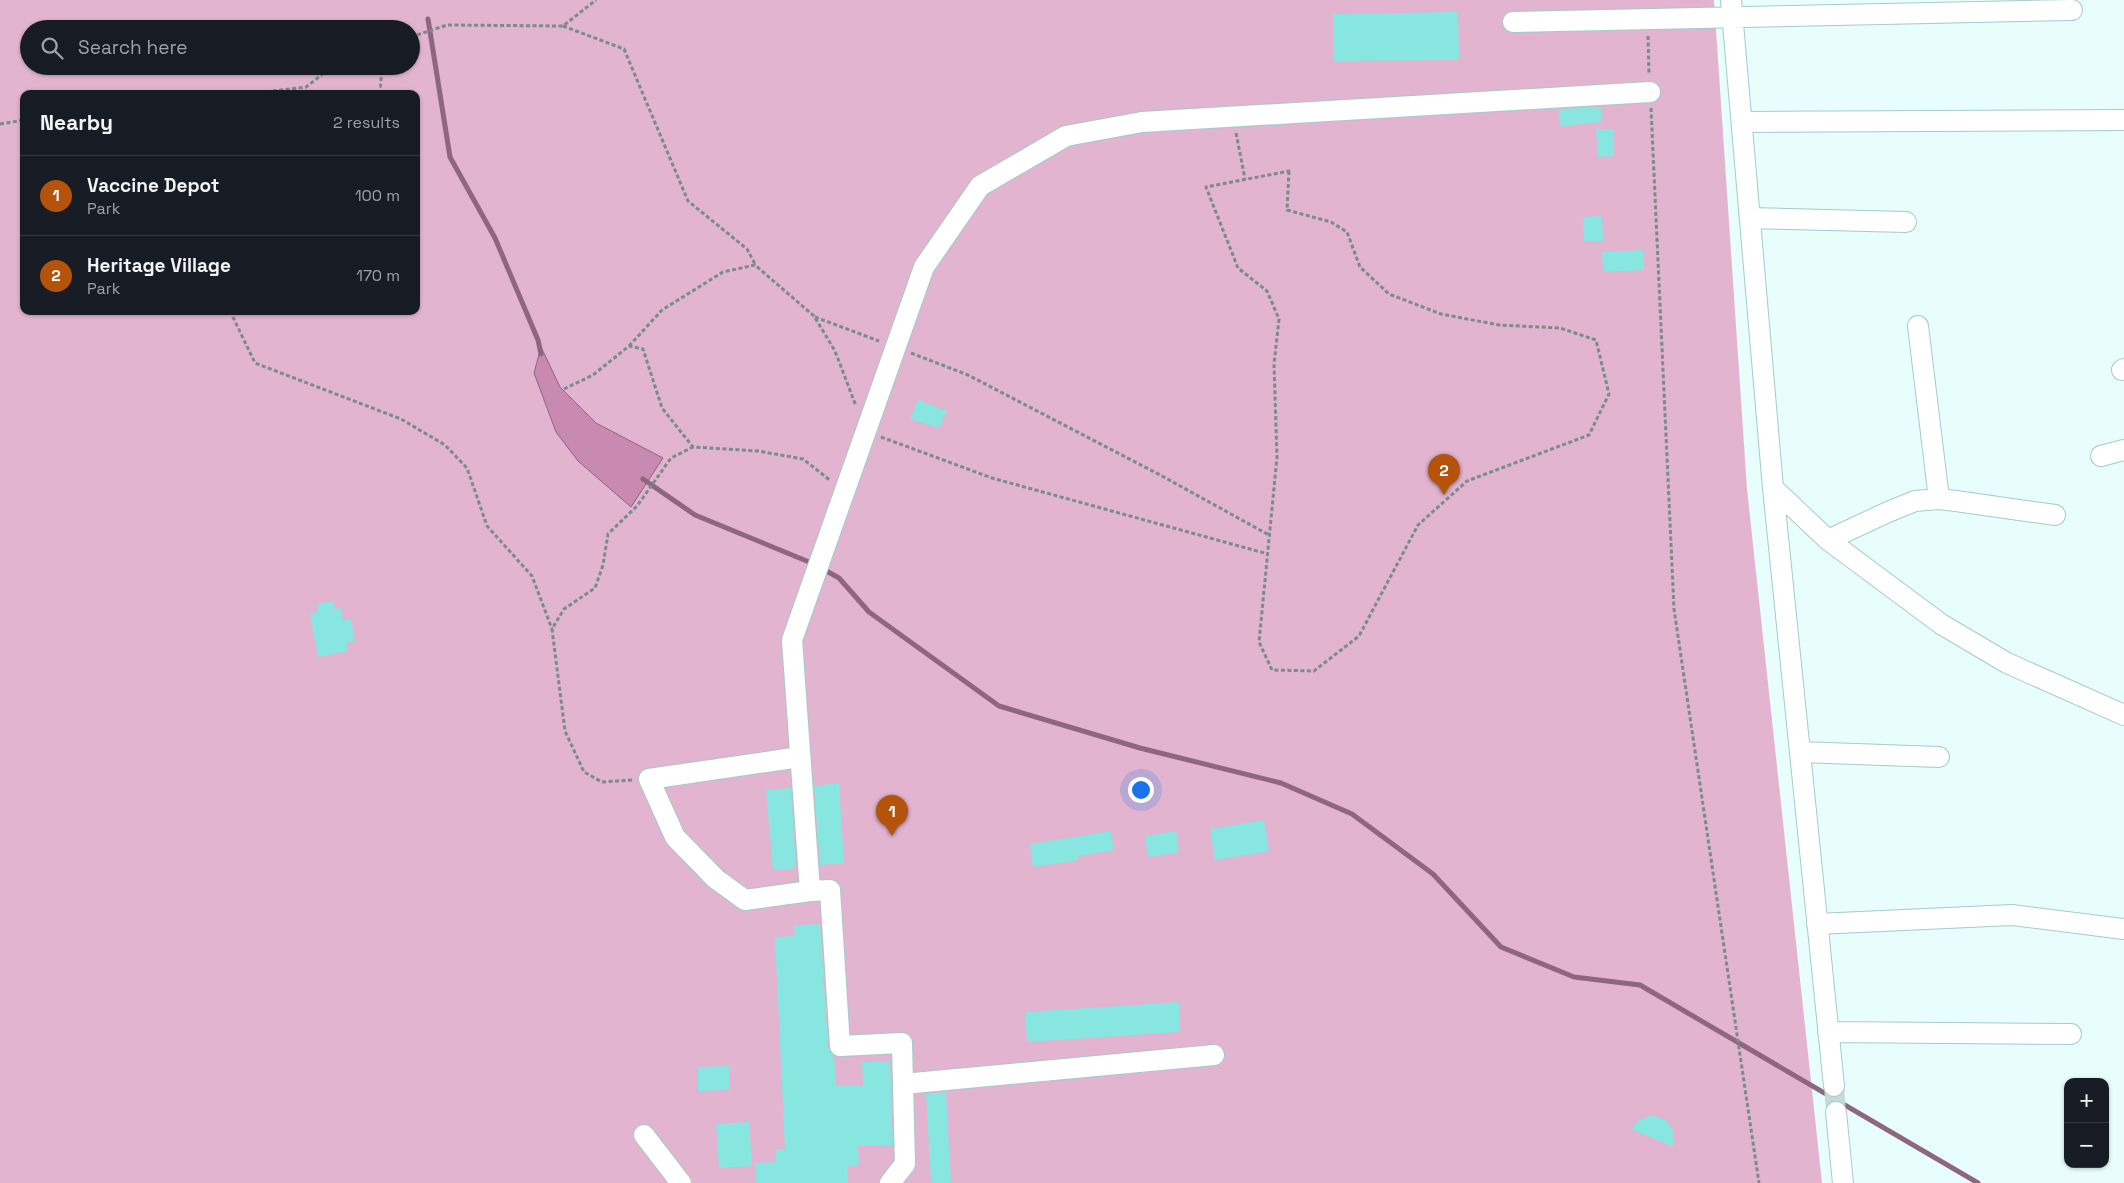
<!DOCTYPE html>
<html lang="en">
<head>
<meta charset="utf-8">
<style>
  :root { --surface:#171b24; --page:#242831; --text:#f1f3f6; --muted:#9ea1a6; --line:#363941; --accent:#b45309 }
  body { margin:0; font-family:"Space Grotesk",sans-serif; background:var(--page); color:var(--text) }
  .controls { position:absolute; right:15px; bottom:15px; display:grid; overflow:hidden; border-radius:10px; box-shadow:0 1px 4px #0004 }
  .controls button { width:45px; height:45px; display:grid; place-items:center; padding:0; border:0; border-bottom:1px solid var(--line); background:var(--surface); color:var(--text); font:25px sans-serif }
  .you { position:absolute; left:1140px; top:789px; width:18px; height:18px; margin:-12px; border:4px solid #fff; border-radius:50%; background:#1a73e8; box-shadow:0 0 0 8px #1a73e833 }
  .badge { display:grid; place-items:center; width:32px; height:32px; border-radius:50%; background:var(--accent); color:#fff; font-size:16px; font-weight:700 }
  .pin { position:absolute; translate:-50% -41px; filter:drop-shadow(0 1px 2px #0008) }
  .pin::after { content:''; position:absolute; top:26px; width:18px; height:15px; background:inherit; clip-path:polygon(0 0,100% 0,50% 100%) }
  .list { margin:0; padding:0; list-style:none }
  h2 { display:flex; justify-content:space-between; align-items:center; height:65px; margin:0; padding:0 20px; font-size:21px }
  h2 small { font-size:16px; font-weight:400; color:var(--muted) }
  .list li { display:grid; grid-template-columns:32px 1fr auto; gap:15px; align-items:center; box-sizing:border-box; height:80px; padding:0 20px; border-top:1px solid var(--line) }
  .list b { display:block; font-size:19px; white-space:nowrap }
  .list p { margin:0; font-size:16px; white-space:nowrap; color:var(--muted) }
  .list em { font-size:16px; font-style:normal; color:var(--muted) }
  .icon { flex:none; width:28px; height:28px; fill:none; stroke:currentColor; stroke-width:2; stroke-linecap:round; stroke-linejoin:round }
  .map { position:relative; flex:none; width:2124px; height:1183px; overflow:hidden }
  .search { position:absolute; background:var(--surface); box-shadow:0 1px 4px #0004; left:20px; top:20px; width:400px; height:55px; display:flex; align-items:center; gap:12px; box-sizing:border-box; padding:0 18px; border-radius:28px; color:var(--muted); font-size:19px }
  .panel { position:absolute; background:var(--surface); box-shadow:0 1px 4px #0004; left:20px; top:90px; width:400px; height:225px; border-radius:10px }
  .map>svg:first-child { display:block }
</style>
</head>
<body>
<div class="map">
<svg width="2124" height="1183" viewBox="0 0 2124 1183">
  <rect width="100%" height="100%" fill="#e7fefc"/>
  <!-- green -->
  <path fill="#e2b4d0" fill-rule="evenodd" d="M0 0H1714L1747 489 1822 1183H0ZM29 29H411V66H29ZM24 94H416V311H24Z"/>
  <!-- water -->
  <path fill="#c88ab1" stroke="#8e6681" d="M541 347 560 387 596 423 663 458 631 507 578 461 556 432 534 373Z"/>
  <g fill="none" stroke-linecap="round" stroke-linejoin="round">
    <!-- stream -->
    <path stroke="#8e6681" stroke-width="5" d="M428 19 450 157 495 238 538 340 541 354
      M643 479 695 515 814 564
      M821 568 839 578 869 612 999 706 1140 748 1281 783 1352 814 1433 874 1501 947 1574 977 1640 985 1978 1183"/>
  </g>
  <!-- building -->
  <path fill="#87e6df" d="M1458 12 1459 60 1333 61V14Z
    M1601 107 1602 122 1560 126 1559 109Z
    M1596 129H1613L1614 156 1598 157Z
    M1602 216 1603 241H1584L1583 217Z
    M1643 250 1644 270 1603 272 1602 252Z
    M918 400 947 411 939 428 910 419Z
    M333 601 334 609 341 608 343 620 351 619 355 641 347 642 348 651 318 657 310 613 318 612 317 604Z
    M839 783 844 863 820 865 814 786Z
    M791 788 796 868 773 870 766 790Z
    M1264 820 1269 851 1215 860 1210 829Z
    M1111 831 1114 850 1078 856 1079 860 1033 867 1030 844Z
    M1176 831 1179 852 1148 857 1145 836Z
    M820 924 828 1047 834 1056 836 1086 863 1085 862 1062 890 1061 893 1145 858 1146 859 1165 847 1166 848 1183H755V1163L776 1162V1149H785L775 937 795 936 794 925Z
    M1179 1002 1180 1032 1027 1042 1025 1012Z
    M729 1066 730 1090 698 1091V1067Z
    M946 1092 951 1183H931L926 1094Z
    M1653 1115 1665 1120 1670 1125 1673 1132 1674 1147 1631 1129 1640 1119Z
    M749 1122 752 1166 719 1168 716 1124Z"/>
  <g fill="none" stroke-linecap="round" stroke-linejoin="round">
    <!-- minor-tunnel -->
    <path stroke="#c5dbd9" stroke-width="20" stroke-dasharray="20 10" stroke-linecap="butt" d="M1834 1086 1836 1112"/>
    <defs>
      <path id="minor" d="M1731 0 1773 488 1834 1086
        M1513 22 2072 10
        M1742 122 2124 120
        M1750 218 1906 222
        M1918 326 1939 499
        M2122 370 2124 369
        M2101 456 2124 450
        M1773 488 1828 540 1941 624 2007 663 2124 715
        M1828 540 1888 512 1915 501 1939 499 1956 501 2055 515
        M1800 752 1939 757
        M800 757 649 779 675 837 716 879 745 900 810 891
        M1817 924 2012 915 2124 929
        M1828 1032 2071 1034
        M903 1084 1214 1055
        M1836 1112 1843 1183
        M644 1135 681 1183
        M890 1183 905 1164 902 1043 840 1046 830 890 810 891 792 640 924 267 980 186 1066 136 1142 122 1650 92"/>
    </defs>
    <!-- minor casing -->
    <use href="#minor" stroke="#a5cbc8" stroke-width="22"/>
    <!-- path -->
    <path stroke="#798c8a" stroke-width="3" stroke-dasharray="4 2.5" stroke-linecap="butt" d="M563 26 624 49 688 201 747 249 755 264
      M1648 36 1649 74
      M411 37 447 25 563 26 596 0
      M247 94 306 87 333 66
      M380 94 382 66
      M1651 108 1674 609 1759 1183
      M0 124 24 120
      M1236 133 1245 179
      M1289 171 1287 210 1331 222 1347 232 1360 267 1389 294 1441 314 1499 325 1560 328 1596 340 1609 394 1589 435 1467 481 1418 525 1359 636 1314 671 1272 670 1259 642 1277 457 1274 364 1279 319 1267 291 1238 268 1206 187Z
      M230 311 255 363 401 419 445 445 467 468 487 526 532 576 552 629
      M815 317 879 341
      M629 346 662 310 723 272 755 265 814 316 835 351 856 406
      M911 353 968 375 1162 476 1269 535
      M564 389 593 375 629 346 643 349 662 408 693 447 758 451 803 459 831 481
      M881 437 992 478 1268 554
      M632 780 602 782 584 772 565 731 552 629 564 609 595 588 603 565 608 534 637 506 671 458 693 447"/>
    <!-- minor -->
    <use href="#minor" stroke="#fff" stroke-width="20"/>
  </g>
</svg>
<div class="controls">
<button>+</button>
<button>−</button>
</div>
<div class="you"></div>
<div class="pin badge" style="left:892px;top:836px">1</div>
<div class="pin badge" style="left:1444px;top:495px">2</div>
<div class="search"><svg class="icon" aria-label="search" viewBox="0 0 24 24"><circle cx="10" cy="10" r="6"/><path d="M15 15l6 6"/></svg>Search here</div>
<section class="panel">
<h2>Nearby<small>2 results</small></h2>
<ul class="list">
<li><span class="badge">1</span><div><b>Vaccine Depot</b><p>Park</p></div><em>100 m</em></li>
<li><span class="badge">2</span><div><b>Heritage Village</b><p>Park</p></div><em>170 m</em></li>
</ul>
</section>
</div>
</body>
</html>
